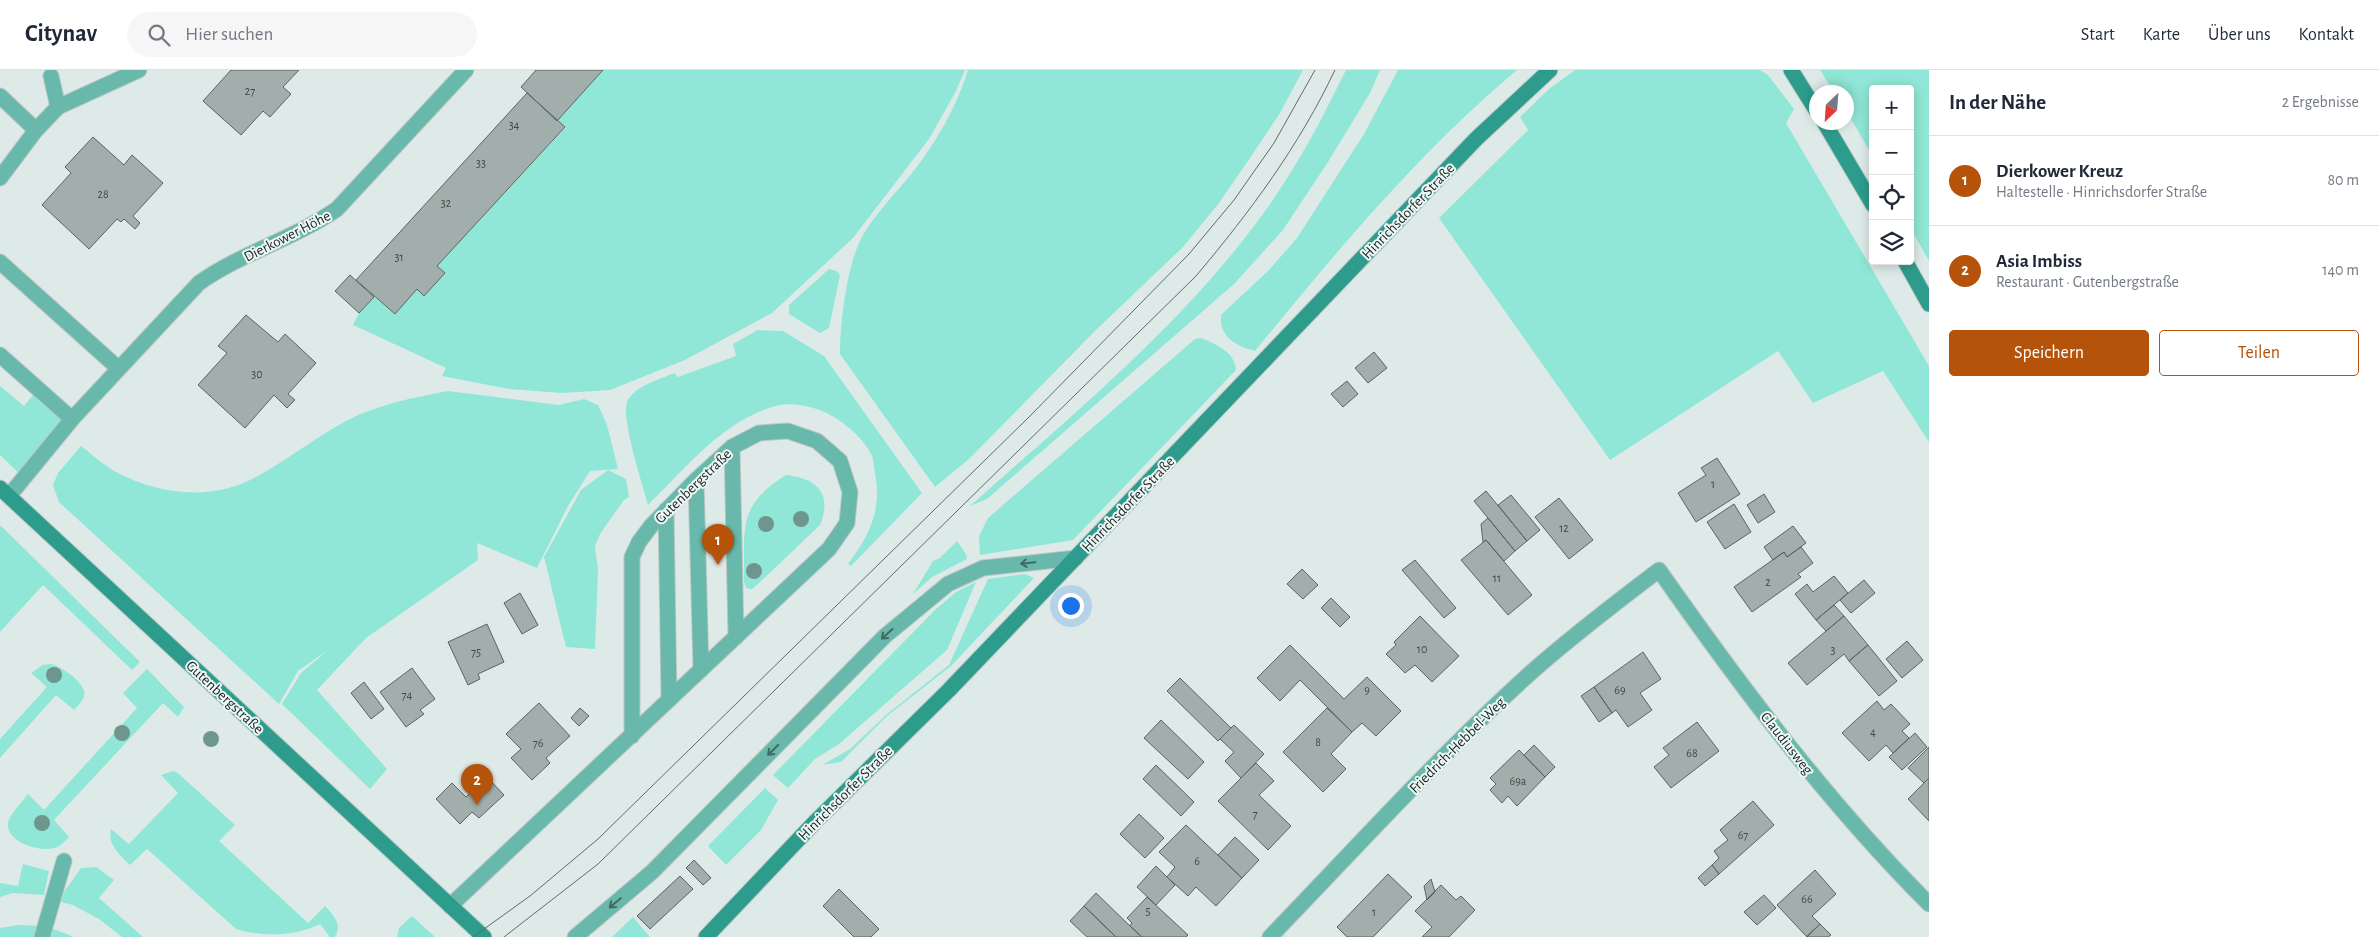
<!DOCTYPE html>
<html lang="de">
<head>
<meta charset="utf-8">
<style>
  :root { --surface:#fff; --page:#f6f6f7; --text:#1f2937; --muted:#747a83; --line:#e0e1e3; --accent:#b45309 }
  body { margin:0; font-family:"Alegreya Sans",sans-serif; background:var(--page); color:var(--text) }
  .controls { position:absolute; right:15px; top:15px; display:grid; overflow:hidden; border-radius:5px; box-shadow:0 2px 12px #0003 }
  .controls button { width:45px; height:45px; display:grid; place-items:center; padding:0; border:0; border-bottom:1px solid var(--line); background:var(--surface); color:var(--text); font:25px sans-serif }
  .compass { position:absolute; left:1809px; top:15px; width:45px; height:45px; border-radius:50%; background:var(--surface); box-shadow:0 2px 12px #0003; rotate:205deg }
  .you { position:absolute; left:1070px; top:535px; width:18px; height:18px; margin:-12px; border:4px solid #fff; border-radius:50%; background:#1a73e8; box-shadow:0 0 0 8px #1a73e833 }
  .badge { display:grid; place-items:center; width:32px; height:32px; border-radius:50%; background:var(--accent); color:#fff; font-size:16px; font-weight:700 }
  .pin { position:absolute; translate:-50% -41px; filter:drop-shadow(0 1px 2px #0008) }
  .pin::after { content:''; position:absolute; top:26px; width:18px; height:15px; background:inherit; clip-path:polygon(0 0,100% 0,50% 100%) }
  .list { margin:0; padding:0; list-style:none }
  h2 { display:flex; justify-content:space-between; align-items:center; height:65px; margin:0; padding:0 20px; font-size:21px }
  h2 small { font-size:16px; font-weight:400; color:var(--muted) }
  .list li { display:grid; grid-template-columns:32px 1fr auto; gap:15px; align-items:center; box-sizing:border-box; height:90px; padding:0 20px; border-top:1px solid var(--line) }
  .list b { display:block; font-size:19px; white-space:nowrap }
  .list p { margin:0; font-size:16px; white-space:nowrap; color:var(--muted) }
  .list em { font-size:16px; font-style:normal; color:var(--muted) }
  .actions { display:flex; gap:10px; padding:15px 20px }
  .actions a { flex:1; padding:11px 0; border:1px solid var(--accent); border-radius:5px; text-align:center; font-size:18px; color:var(--accent) }
  .actions .main { background:var(--accent); color:#fff }
  .icon { flex:none; width:28px; height:28px; fill:none; stroke:currentColor; stroke-width:2; stroke-linecap:round; stroke-linejoin:round }
  .map { position:relative; flex:none; width:1929px; height:867px; overflow:hidden }
  header { display:flex; align-items:center; gap:30px; box-sizing:border-box; height:70px; padding:0 25px; background:var(--surface); border-bottom:1px solid var(--line) }
  header strong { font-size:24px }
  nav { display:flex; gap:28px; margin-inline-start:auto; font-size:18px }
  .search { width:350px; height:45px; background:var(--page); display:flex; align-items:center; gap:12px; box-sizing:border-box; padding:0 18px; border-radius:28px; color:var(--muted); font-size:19px }
  main { display:flex }
  aside { flex:1; background:var(--surface) }
  .map>svg:first-child { display:block }
</style>
</head>
<body>
<header>
<strong>Citynav</strong>
<div class="search"><svg class="icon" aria-label="search" viewBox="0 0 24 24"><circle cx="10" cy="10" r="6"/><path d="M15 15l6 6"/></svg>Hier suchen</div>
<nav><a>Start</a><a>Karte</a><a>Über uns</a><a>Kontakt</a></nav>
</header>
<main>
<div class="map">
<svg width="1929" height="867" viewBox="0 0 1929 867">
  <rect width="100%" height="100%" fill="#deeae8"/>
  <!-- green -->
  <path fill="#90e7d7" d="M603 0H965L955 23 929 69 853 168 772 243 685 290 610 320 562 323 509 319 442 306 446 298 353 255 359 243 374 227 395 244 417 219 424 226 445 203 437 196 565 58 557 51Z
    M968 0H1303L1280 43 1250 88 1219 133 1183 177 1096 260 969 389 935 417 840 284C840 252 847 193 863 165 876 143 896 123 912 103 937 71 956 38 968 0Z
    M1346 0H1380L1370 23 1328 92 1283 160 1234 214 987 429 970 436C1072 345 1185 253 1265 141 1297 97 1322 49 1346 0Z
    M1398 0H1517C1419 82 1336 182 1255 281 1236 276 1219 267 1221 245L1269 200 1297 168 1364 64Z
    M1575 0H1760L1768 5 1794 39 1786 53 1929 296V372L1883 301 1813 333 1778 281 1610 390 1439 148 1528 60 1520 47 1549 19Z
    M1820 0H1929V191L1910 157V19H1873V87L1847 42 1846 22H1834Z
    M829 199 837 201 840 205 829 258 820 263 789 244V235Z
    M758 260 783 261 824 286 922 423 851 496 848 494C870 465 882 439 875 403 874 397 874 389 871 384 863 368 849 357 834 347 818 337 791 330 772 337 721 353 686 398 648 435 643 416 619 344 628 330 638 314 659 310 674 303L678 307 736 286 733 274Z
    M1201 268C1216 274 1235 282 1236 300L1073 470 980 485 979 466 988 448 1195 269Z
    M0 316 24 336 38 319 72 349 24 408 0 385Z
    M448 321 559 335 584 329 598 335 607 355 618 399 590 401 568 436 537 498 477 473 478 490 366 568 317 620 387 699 370 719 282 634 301 603 328 580 298 601 279 634 59 432 53 415 58 403 81 376C93 385 104 396 118 403 161 425 212 431 256 407 287 390 315 368 346 351 378 334 413 328 448 321Z
    M608 400 626 409 629 427 624 430 600 464 595 476 598 500 595 579 566 577 544 487 581 420Z
    M786 405C817 408 833 424 820 455L758 514 752 519 746 518 744 512C745 459 736 436 786 405Z
    M0 455 140 592 132 600 43 515 0 562Z
    M957 471 966 484 967 489 932 507 913 524 933 491 940 488Z
    M1025 504 1034 508 951 596 887 646 841 692 822 695 850 679 886 645 949 595 988 509Z
    M976 512 947 580 839 674 815 689 788 718 773 705 935 540 956 522Z
    M51 594C61 596 88 614 84 626 83 631 77 636 74 640L56 625 0 688V669L47 617 31 603 43 595Z
    M147 599 184 637 178 647 163 633 54 750 69 767C65 771 60 777 54 778 38 783 1 770 9 749 13 741 22 732 28 724L44 740 137 638 123 623Z
    M173 701 179 704 235 755 219 771 308 853 325 836C333 845 343 854 335 867H330L320 854C295 867 262 867 236 859L147 779 130 795C120 785 107 775 111 759L129 774 178 723 161 705Z
    M765 718 778 730 761 760 726 795 708 776Z
    M23 794 49 801 44 825 13 823 0 827V813L18 816Z
    M96 797 114 810 99 828 143 867H122L99 849 73 835 61 832 64 822 81 798Z
    M412 846 435 867H397L399 858Z
    M633 847 650 867H612Z
    M18 855 46 856 74 867H0V858Z"/>
  <!-- building -->
  <path fill="#a2aeab" stroke="#5a6462" d="M231 0H299L283 17 291 24 270 47 263 41 241 65 203 31Z
    M536 0H603L557 51 521 17Z
    M527 23 565 57 437 196 445 203 424 226 417 219 395 244 356 210Z
    M93 67 124 95 132 85 163 113 133 146 140 153 135 159 124 149 121 152 117 149 89 179 42 135 71 103 65 97Z
    M350 205 374 227 359 243 335 221Z
    M246 245 278 272 285 264 316 293 288 324 295 330 287 338 274 325 245 358 198 315 227 283 218 276Z
    M1374 282 1387 298 1368 313 1355 298Z
    M1347 311 1358 324 1343 337 1331 324Z
    M1717 388 1740 424 1696 452 1678 423 1706 405 1701 398Z
    M1486 421 1527 471 1515 481 1474 431Z
    M1764 424 1775 442 1758 453 1747 435Z
    M1511 425 1540 460 1527 471 1498 435Z
    M1559 428 1593 470 1569 489 1535 447Z
    M1734 434 1751 462 1725 479 1707 452Z
    M1488 448 1515 481 1504 491 1486 470 1483 472 1481 454Z
    M1793 456 1806 473 1787 487 1784 482 1773 490 1764 477Z
    M1486 470 1532 525 1508 545 1461 490Z
    M1801 477 1813 493 1798 504 1801 507 1752 542 1734 517 1784 482 1787 487Z
    M1415 490 1456 538 1444 548 1402 500Z
    M1302 499 1318 515 1303 529 1287 514Z
    M1834 506 1848 523 1816 550 1795 524 1807 514 1813 522Z
    M1864 510 1875 523 1851 543 1840 530Z
    M520 523 538 555 522 564 504 533Z
    M1331 528 1350 547 1340 557 1321 538Z
    M1834 535 1844 546 1826 561 1816 550Z
    M1420 546 1459 586 1432 612 1415 595 1405 603 1386 584 1396 575 1394 572Z
    M1844 546 1868 575 1849 591 1844 584 1807 615 1788 593Z
    M487 554 504 592 478 604 480 609 468 615 448 572Z
    M1907 571 1923 590 1902 608 1886 589Z
    M1290 575 1344 629 1367 607 1401 641 1376 666 1362 653 1352 662 1300 610 1280 631 1257 608Z
    M1868 575 1897 611 1879 626 1849 591Z
    M1643 582 1661 609 1640 623 1652 640 1628 657 1616 640 1612 643 1594 617Z
    M412 598 435 629 420 640 424 644 406 657 380 622Z
    M1180 608 1231 658 1218 671 1167 621Z
    M364 612 384 639 371 649 351 623Z
    M1594 617 1612 643 1599 652 1581 626Z
    M1877 631 1884 640 1891 634 1910 654 1902 661 1909 668 1893 683 1886 675 1869 691 1842 663Z
    M539 633 570 666 546 688 550 693 532 710 511 688 521 679 506 664Z
    M580 638 589 646 579 656 571 648Z
    M1327 638 1352 662 1331 684 1346 699 1323 722 1283 682Z
    M1161 650 1204 692 1188 709 1144 668Z
    M1697 652 1719 681 1671 718 1654 697 1669 685 1663 678Z
    M1234 655 1264 684 1241 708 1225 691 1234 682 1220 669Z
    M1915 663 1927 677 1902 700 1889 687Z
    M1534 675 1555 697 1545 707 1524 685Z
    M1929 677V708L1924 713 1908 698Z
    M1519 680 1545 707 1517 736 1508 726 1502 733 1490 720 1496 714 1490 708Z
    M1256 693 1274 711 1259 725 1291 756 1268 780 1218 731Z
    M1156 695 1194 732 1181 746 1143 709Z
    M487 707 504 725 479 748 472 742 460 754 436 729 452 713 466 727Z
    M1929 708V751L1908 729Z
    M1753 731 1774 755 1719 804 1712 795 1719 788 1714 781 1728 770 1720 760Z
    M1139 744 1164 768 1145 788 1120 764Z
    M1186 755 1242 808 1216 836 1196 817 1188 826 1167 807 1175 797 1159 782Z
    M1235 767 1259 790 1242 808 1218 785Z
    M694 790 711 808 703 815 686 798Z
    M1712 795 1719 804 1705 816 1698 808Z
    M1156 796 1175 815 1156 835 1137 817Z
    M1815 800 1836 824 1812 846 1820 854 1807 867 1777 835Z
    M1388 804 1412 827 1373 867H1347L1337 857Z
    M680 806 693 819 650 859 637 846Z
    M1431 809 1435 822 1427 830 1424 816Z
    M1441 815 1456 830 1461 826 1475 840 1449 867H1422L1432 857 1415 841Z
    M839 819 879 859 871 867H854L823 836Z
    M1096 823 1130 856 1142 867H1116L1084 836Z
    M1764 825 1776 838 1757 855 1744 842Z
    M1147 827 1188 865 1186 867H1142L1130 856 1132 853 1127 848Z
    M1084 836 1116 867H1087L1070 851Z
    M1820 854 1831 865 1828 867H1806Z"/>
  <g fill="none" stroke-linecap="round" stroke-linejoin="round">
    <defs>
      <path id="lane" d="M51 6 58 37
        M732 377 736 567
        M696 410 701 600
        M666 440 669 630
        M450 836 829 479 847 453 850 422 840 391 817 371 788 361 759 363 732 377 696 410 651 456 639 472 632 487V666
        M42 867 64 791
        M575 867 652 802 885 566 948 514 983 498 1076 488"/>
      <path id="street" d="M0 26 36 60 0 108
        M36 60 58 37 139 0
        M0 192 118 298
        M0 285 72 349
        M9 426 72 349 199 213C241 183 294 169 337 139L466 0
        M1270 867C1354 780 1436 689 1526 607 1568 569 1614 534 1659 500 1741 617 1828 733 1929 834"/>
      <path id="secondary" d="M1791 0 1816 40
        M1824 52 1873 135
        M1905 191 1929 234
        M0 418 484 867
        M706 867 816 751 949 620 1476 69 1550 0"/>
    </defs>
    <!-- lane casing -->
    <use href="#lane" stroke="#bcc7c5" stroke-width="17"/>
    <!-- street casing -->
    <use href="#street" stroke="#bcc7c5" stroke-width="17"/>
    <!-- secondary casing -->
    <use href="#secondary" stroke="#bcc7c5" stroke-width="17"/>
    <!-- lane -->
    <use href="#lane" stroke="#68b9ab" stroke-width="15"/>
    <!-- street -->
    <use href="#street" stroke="#68b9ab" stroke-width="15"/>
    <!-- secondary -->
    <use href="#secondary" stroke="#2d9c8d" stroke-width="15"/>
    <!-- tram -->
    <path stroke="#626a68" stroke-width="1" d="M473 867 530 826 598 769 1028 348 1189 184 1234 130 1274 73 1315 0
      M504 867 598 794 1196 206C1250 142 1299 76 1335 0"/>
  </g>
  <!-- trees -->
  <g fill="#6f958f">
    <circle cx="801" cy="449" r="8"/>
    <circle cx="766" cy="454" r="8"/>
    <circle cx="754" cy="501" r="8"/>
    <circle cx="54" cy="605" r="8"/>
    <circle cx="122" cy="663" r="8"/>
    <circle cx="211" cy="669" r="8"/>
    <circle cx="42" cy="753" r="8"/>
  </g>
  <!-- one-way arrows -->
  <defs><path id="oneway-shaft" d="M-6 0H5M1.5-3L5.5 0L1.5 3" fill="none" stroke-width="1.6" stroke-linecap="round" stroke-linejoin="round" transform="scale(1.25)"/></defs>
  <g stroke="#426962">
    <use href="#oneway-shaft" transform="translate(1028 493) rotate(174)"/>
    <use href="#oneway-shaft" transform="translate(887 564) rotate(138)"/>
    <use href="#oneway-shaft" transform="translate(773 680) rotate(135)"/>
    <use href="#oneway-shaft" transform="translate(615 833) rotate(140)"/>
  </g>
  <g text-anchor="middle" stroke-width="4" stroke-linejoin="round" paint-order="stroke">
    <!-- number labels -->
    <g font-size="12" fill="#424947">
      <text x="250" y="25">27</text>
      <text x="514" y="59">34</text>
      <text x="481" y="97">33</text>
      <text x="103" y="128">28</text>
      <text x="446" y="137">32</text>
      <text x="399" y="191">31</text>
      <text x="257" y="308">30</text>
      <text x="1713" y="418">1</text>
      <text x="1564" y="462">12</text>
      <text x="1497" y="512">11</text>
      <text x="1768" y="516">2</text>
      <text x="1422" y="583">10</text>
      <text x="1833" y="584">3</text>
      <text x="476" y="586">75</text>
      <text x="1367" y="624">9</text>
      <text x="1620" y="624">69</text>
      <text x="407" y="629">74</text>
      <text x="1873" y="666">4</text>
      <text x="1318" y="676">8</text>
      <text x="538" y="677">76</text>
      <text x="1692" y="687">68</text>
      <text x="1518" y="715">69a</text>
      <text x="1255" y="748">7</text>
      <text x="1743" y="769">67</text>
      <text x="1197" y="795">6</text>
      <text x="1807" y="833">66</text>
      <text x="1148" y="845">5</text>
      <text x="1374" y="846">1</text>
    </g>
    <!-- street labels -->
    <g font-size="15" fill="#222726" stroke="#ecf8f5">
      <text transform="translate(1408 141) rotate(-46)" y="5">Hinrichsdorfer Straße</text>
      <text transform="translate(287 166) rotate(-27)" y="5">Dierkower Höhe</text>
      <text transform="translate(693 416) rotate(-44)" y="5">Gutenbergstraße</text>
      <text transform="translate(1128 434) rotate(-46)" y="5">Hinrichsdorfer Straße</text>
      <text transform="translate(225 627) rotate(43)" y="5">Gutenbergstraße</text>
      <text transform="translate(1787 673) rotate(52)" y="5">Claudiusweg</text>
      <text transform="translate(1457 675) rotate(-45)" y="5">Friedrich-Hebbel-Weg</text>
      <text transform="translate(845 723) rotate(-45)" y="5">Hinrichsdorfer Straße</text>
    </g>
  </g>
</svg>
<div class="controls">
<button>+</button>
<button>−</button>
<button><svg class="icon" aria-label="locate" viewBox="0 0 24 24"><circle cx="12" cy="12" r="6"/><path d="M12 2v4M12 18v4M2 12h4M18 12h4"/></svg></button>
<button><svg class="icon" aria-label="layers" viewBox="0 0 24 24"><path d="M12 4l9 5-9 5-9-5zM3 14l9 5 9-5"/></svg></button>
</div>
<svg class="compass" viewBox="-18 -18 36 36"><path d="M0-13l5 13h-10z" fill="#e53935"/><path d="M0 13l5-13h-10z" fill="#747a83"/></svg>
<div class="you"></div>
<div class="pin badge" style="left:718px;top:495px">1</div>
<div class="pin badge" style="left:477px;top:735px">2</div>
</div>
<aside>
<h2>In der Nähe<small>2 Ergebnisse</small></h2>
<ul class="list">
<li><span class="badge">1</span><div><b>Dierkower Kreuz</b><p>Haltestelle · Hinrichsdorfer Straße</p></div><em>80 m</em></li>
<li><span class="badge">2</span><div><b>Asia Imbiss</b><p>Restaurant · Gutenbergstraße</p></div><em>140 m</em></li>
</ul>
<div class="actions"><a class="main">Speichern</a><a>Teilen</a></div>
</aside>
</main>
</body>
</html>
